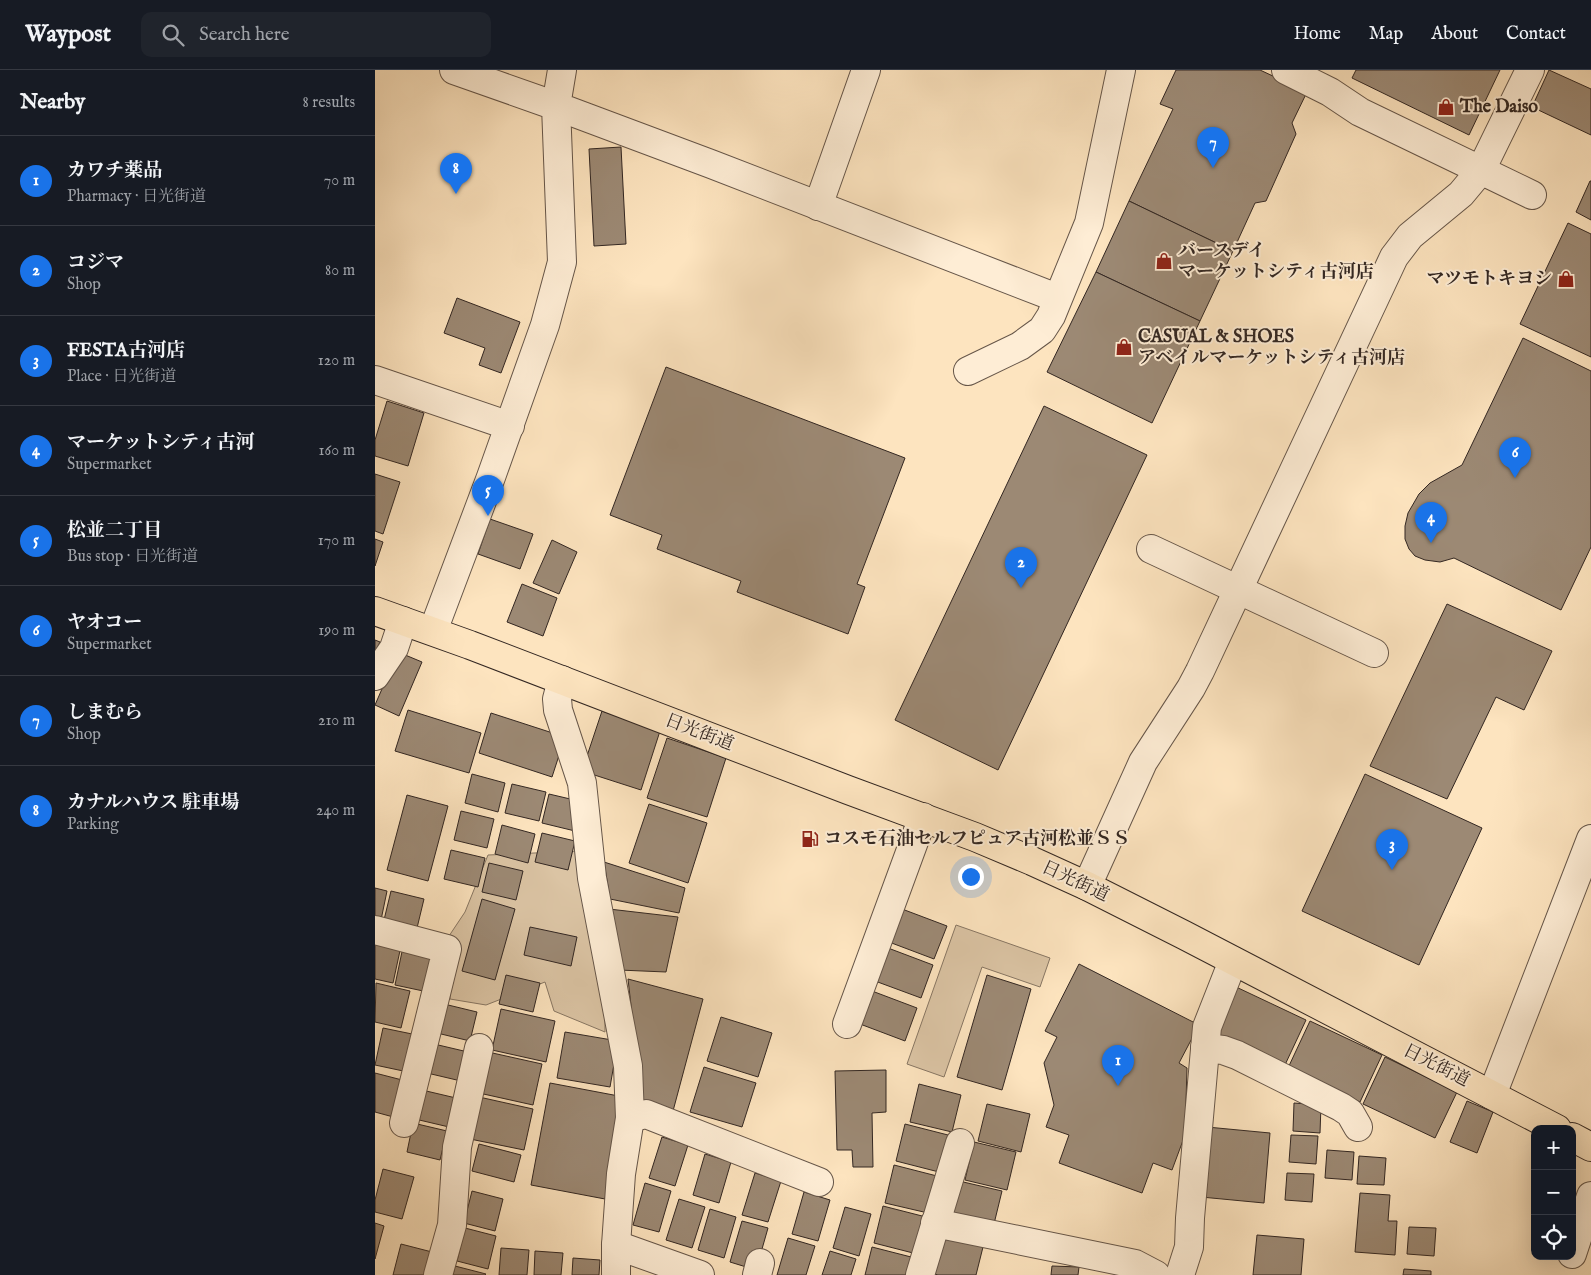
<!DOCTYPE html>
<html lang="en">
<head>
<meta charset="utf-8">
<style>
  body { margin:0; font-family:"IM FELL English","Noto Serif JP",serif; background:#20242c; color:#f1f3f6 }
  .controls { position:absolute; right:15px; bottom:15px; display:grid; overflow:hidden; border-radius:10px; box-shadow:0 5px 20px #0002 }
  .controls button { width:45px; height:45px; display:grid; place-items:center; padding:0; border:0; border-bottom:1px solid #363941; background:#171b24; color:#f1f3f6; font:25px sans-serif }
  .you { position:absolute; left:595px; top:806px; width:18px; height:18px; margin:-12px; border:4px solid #fff; border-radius:50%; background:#1a73e8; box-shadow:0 0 0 8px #1a73e833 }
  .badge { display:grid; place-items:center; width:32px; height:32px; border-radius:50%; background:#1a73e8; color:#fff; font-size:16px; font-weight:700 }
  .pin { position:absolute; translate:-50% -41px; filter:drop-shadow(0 1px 2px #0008) }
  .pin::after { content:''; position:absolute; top:26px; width:18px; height:15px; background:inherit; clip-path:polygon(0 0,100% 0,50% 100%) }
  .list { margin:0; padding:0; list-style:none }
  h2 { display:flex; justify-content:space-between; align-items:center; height:65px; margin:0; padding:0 20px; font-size:21px }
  h2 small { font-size:16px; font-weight:400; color:#9ea1a6 }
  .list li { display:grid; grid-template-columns:32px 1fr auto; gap:15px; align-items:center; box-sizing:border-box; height:90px; padding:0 20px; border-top:1px solid #363941 }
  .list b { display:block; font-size:19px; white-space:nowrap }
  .list p { margin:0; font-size:16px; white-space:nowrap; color:#9ea1a6 }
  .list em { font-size:16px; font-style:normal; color:#9ea1a6 }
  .icon { flex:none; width:28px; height:28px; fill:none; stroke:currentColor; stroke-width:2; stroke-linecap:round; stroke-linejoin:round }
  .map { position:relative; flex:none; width:1216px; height:1205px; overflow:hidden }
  header { display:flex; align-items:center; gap:30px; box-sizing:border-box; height:70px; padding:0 25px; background:#171b24; border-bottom:1px solid #363941 }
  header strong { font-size:24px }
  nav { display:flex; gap:28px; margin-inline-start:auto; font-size:18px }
  .search { width:350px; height:45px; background:#20242c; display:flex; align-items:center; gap:12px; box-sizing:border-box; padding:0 18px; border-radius:10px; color:#9ea1a6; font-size:19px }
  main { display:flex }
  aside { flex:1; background:#171b24 }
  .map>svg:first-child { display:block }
</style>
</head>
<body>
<header>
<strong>Waypost</strong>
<div class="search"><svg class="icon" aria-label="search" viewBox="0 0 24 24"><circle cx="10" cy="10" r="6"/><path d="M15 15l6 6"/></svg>Search here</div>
<nav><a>Home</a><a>Map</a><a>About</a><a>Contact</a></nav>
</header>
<main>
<aside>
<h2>Nearby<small>8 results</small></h2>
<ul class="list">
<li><span class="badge">1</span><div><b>カワチ薬品</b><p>Pharmacy · 日光街道</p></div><em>70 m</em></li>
<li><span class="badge">2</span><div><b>コジマ</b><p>Shop</p></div><em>80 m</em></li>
<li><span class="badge">3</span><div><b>FESTA古河店</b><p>Place · 日光街道</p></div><em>120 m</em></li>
<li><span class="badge">4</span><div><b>マーケットシティ古河</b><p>Supermarket</p></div><em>160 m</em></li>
<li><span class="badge">5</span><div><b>松並二丁目</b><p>Bus stop · 日光街道</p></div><em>170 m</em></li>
<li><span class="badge">6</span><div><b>ヤオコー</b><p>Supermarket</p></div><em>190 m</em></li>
<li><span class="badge">7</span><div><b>しまむら</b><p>Shop</p></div><em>210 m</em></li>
<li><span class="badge">8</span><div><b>カナルハウス 駐車場</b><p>Parking</p></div><em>240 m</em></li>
</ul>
</aside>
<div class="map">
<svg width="1216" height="1205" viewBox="0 0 1216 1205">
  <rect width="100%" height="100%" fill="#fde4bf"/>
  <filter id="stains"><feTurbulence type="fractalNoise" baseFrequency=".004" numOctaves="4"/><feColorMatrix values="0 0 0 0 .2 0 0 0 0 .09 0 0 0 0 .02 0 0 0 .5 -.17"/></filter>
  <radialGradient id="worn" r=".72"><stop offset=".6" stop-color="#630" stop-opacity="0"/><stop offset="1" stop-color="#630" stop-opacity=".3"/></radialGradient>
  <!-- green -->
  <g fill="#dbc4a4" stroke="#877663">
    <polygon points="206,781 230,943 230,962 179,941 170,912 111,935 75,929 74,866 90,842 113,785"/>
    <polygon points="581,855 675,888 665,917 607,897 569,1007 532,994"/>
  </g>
  <!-- building -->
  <g fill="#9c8974" stroke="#332722">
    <polygon points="801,0 885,0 932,22 917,53 921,64 891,131 880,133 858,181 754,131 798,39 785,34"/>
    <polygon points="981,0 1125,0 1094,65 977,8"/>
    <polygon points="1174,0 1216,19 1216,65 1157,37"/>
    <polygon points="246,77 251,174 219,176 214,79"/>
    <polygon points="1215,111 1216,111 1216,150 1201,142"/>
    <polygon points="754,131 858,181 825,251 721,202"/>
    <polygon points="1193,153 1216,164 1216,287 1145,254"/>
    <polygon points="721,202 825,251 777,353 672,302"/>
    <polygon points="82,228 145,252 126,303 104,295 110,278 69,263"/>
    <polygon points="1148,268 1216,301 1216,477 1186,540 1079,488 1065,492 1050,490 1040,486 1034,479 1030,469 1030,456 1033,443 1044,424 1055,413 1087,395"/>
    <polygon points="291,297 530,388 482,514 490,517 473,564 362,522 366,511 282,479 287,465 235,445"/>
    <polygon points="12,331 49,343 33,396 0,386 0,370"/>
    <polygon points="669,336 772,385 623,700 520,650"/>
    <polygon points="0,404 25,412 8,464 0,461"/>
    <polygon points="115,449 158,464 145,499 103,484"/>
    <polygon points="0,469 8,472 0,496"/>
    <polygon points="177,470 202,482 184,524 158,513"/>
    <polygon points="147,514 182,528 168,566 132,552"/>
    <polygon points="1072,534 1177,581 1149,640 1121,627 1072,729 995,696"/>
    <polygon points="0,570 5,572 0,583"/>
    <polygon points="23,582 47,592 24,646 0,635"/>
    <polygon points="33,640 106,663 94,703 20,681"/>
    <polygon points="227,641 285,661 266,720 207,701"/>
    <polygon points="116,643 190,667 177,707 104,683"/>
    <polygon points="292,668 351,688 332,747 272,728"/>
    <polygon points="97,704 130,713 123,742 90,733"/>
    <polygon points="990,704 1107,758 1044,895 927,841"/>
    <polygon points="137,714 171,722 164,751 130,743"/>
    <polygon points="174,724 208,732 200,761 167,753"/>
    <polygon points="32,725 73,736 53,811 12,800"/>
    <polygon points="274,734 332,753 313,813 254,793"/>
    <polygon points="86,741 119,749 112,778 79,770"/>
    <polygon points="127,755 160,764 153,793 120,784"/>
    <polygon points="167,763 200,771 193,800 160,792"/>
    <polygon points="76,780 110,788 103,817 69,809"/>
    <polygon points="229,792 310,818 304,843 235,829"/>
    <polygon points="114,793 148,801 141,830 107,822"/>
    <polygon points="0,818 12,821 6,850 0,849"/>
    <polygon points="16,821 49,829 42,858 9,850"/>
    <polygon points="107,829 140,839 120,910 87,901"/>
    <polygon points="234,839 303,847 291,902 244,900"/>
    <polygon points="527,839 572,856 559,889 514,872"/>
    <polygon points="155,857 202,867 196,896 149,885"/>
    <polygon points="0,870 26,876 18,913 0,909"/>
    <polygon points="28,877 62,885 53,922 20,915"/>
    <polygon points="513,878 558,895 546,928 500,911"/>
    <polygon points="704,894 824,955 804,993 812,998 810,1065 797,1100 778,1093 767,1123 684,1093 694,1065 671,1057 679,1035 669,993 682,967 670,961"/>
    <polygon points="131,905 165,913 158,942 124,934"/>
    <polygon points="612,905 656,919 627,1020 582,1007"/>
    <polygon points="253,909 328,929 298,1041 267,1032"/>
    <polygon points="1,913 35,921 26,958 0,952"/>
    <polygon points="859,916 931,950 909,997 837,963"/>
    <polygon points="497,921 542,938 530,971 485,954"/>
    <polygon points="69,934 102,942 95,971 62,963"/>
    <polygon points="126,939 180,951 171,992 117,980"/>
    <polygon points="346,947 397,963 383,1007 332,991"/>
    <polygon points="935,951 1007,985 985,1032 913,998"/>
    <polygon points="8,958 42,965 33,1002 0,995"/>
    <polygon points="190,962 243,971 235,1017 182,1008"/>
    <polygon points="59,974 93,982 86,1011 52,1003"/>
    <polygon points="113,982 167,994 158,1035 104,1023"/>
    <polygon points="1010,987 1082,1022 1060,1068 988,1034"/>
    <polygon points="329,997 381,1013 367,1057 315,1042"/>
    <polygon points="511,1000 511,1042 497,1043 498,1097 478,1097 477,1080 462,1080 460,1001"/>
    <polygon points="0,1003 31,1011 22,1048 0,1042"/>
    <polygon points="175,1013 249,1027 230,1129 156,1115"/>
    <polygon points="544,1014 586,1025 577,1062 535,1052"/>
    <polygon points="47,1020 81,1028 74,1057 40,1049"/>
    <polygon points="104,1027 158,1039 149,1080 95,1069"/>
    <polygon points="1092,1031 1118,1042 1102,1083 1075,1072"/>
    <polygon points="919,1033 946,1035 945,1063 918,1061"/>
    <polygon points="612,1034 655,1044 646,1082 603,1071"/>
    <polygon points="38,1053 72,1061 65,1090 32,1082"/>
    <polygon points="530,1054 573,1065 564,1102 521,1091"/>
    <polygon points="832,1057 895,1063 889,1133 826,1127"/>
    <polygon points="916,1065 943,1066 941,1094 914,1092"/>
    <polygon points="287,1067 313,1075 300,1116 274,1108"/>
    <polygon points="599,1072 641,1082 632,1120 590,1110"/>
    <polygon points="104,1074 146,1085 139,1112 97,1101"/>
    <polygon points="952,1080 979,1082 977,1110 950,1108"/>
    <polygon points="330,1084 356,1092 344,1133 318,1125"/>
    <polygon points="984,1086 1011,1088 1009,1115 982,1114"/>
    <polygon points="519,1095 562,1106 553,1143 510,1133"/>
    <polygon points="8,1099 39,1107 27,1149 0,1142 0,1130"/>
    <polygon points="380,1103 406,1111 393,1152 367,1145"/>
    <polygon points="912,1103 939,1104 937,1132 910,1130"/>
    <polygon points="584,1111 627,1121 618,1158 575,1148"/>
    <polygon points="270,1113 296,1121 284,1162 258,1155"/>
    <polygon points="97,1121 128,1129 120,1161 89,1153"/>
    <polygon points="429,1122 455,1130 443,1171 417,1164"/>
    <polygon points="985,1123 1015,1125 1013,1151 1022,1151 1020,1185 980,1182"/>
    <polygon points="304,1129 330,1137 317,1178 291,1170"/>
    <polygon points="508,1136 551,1147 542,1184 499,1173"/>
    <polygon points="470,1137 496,1144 484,1186 458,1178"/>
    <polygon points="335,1139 361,1147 349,1188 323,1180"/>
    <polygon points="367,1151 393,1158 381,1200 355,1192"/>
    <polygon points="0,1153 9,1156 0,1189"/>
    <polygon points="1034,1157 1061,1158 1059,1186 1032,1184"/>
    <polygon points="90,1158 121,1166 113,1199 82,1191"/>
    <polygon points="882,1165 929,1169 926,1205 878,1205"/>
    <polygon points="566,1166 608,1177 601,1205 563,1205 556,1203"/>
    <polygon points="413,1168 440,1176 431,1205 402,1205"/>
    <polygon points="26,1174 57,1182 51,1205 18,1205"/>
    <polygon points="497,1177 540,1188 535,1205 490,1205"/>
    <polygon points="126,1178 154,1180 152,1205 124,1205"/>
    <polygon points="160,1181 188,1183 186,1205 159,1205"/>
    <polygon points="455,1181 481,1189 476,1205 447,1205"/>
    <polygon points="198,1188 225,1190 224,1205 197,1205"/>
    <polygon points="80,1196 111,1204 110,1205 78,1205"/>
    <polygon points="677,1196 704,1197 703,1205 676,1205"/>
    <polygon points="1029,1199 1056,1201 1056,1205 1028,1205"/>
  </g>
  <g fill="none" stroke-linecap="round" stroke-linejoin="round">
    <!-- minor casing -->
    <g stroke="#665649" stroke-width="30">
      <g id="minor">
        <polyline points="187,0 181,36 336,94 682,228"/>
        <polyline points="911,0 955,22 985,42 1157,125"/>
        <polyline points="443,136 491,0"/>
        <polyline points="593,301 645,276 667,260 676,246 714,153 746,0"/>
        <polyline points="0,310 135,356"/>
        <polyline points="776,479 999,583"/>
        <polyline points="58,561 116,407 170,255 187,192 181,36 79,0"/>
        <polyline points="0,606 19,578 28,551"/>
        <polyline points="187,610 182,629 183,640 207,713 217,808 253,996 255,1048 246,1104 241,1175 241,1205"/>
        <polyline points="712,816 768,692 816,618 825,601 1019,187 1035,166 1086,124 1106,100 1155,0"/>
        <polyline points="0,860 72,879 29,1053"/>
        <polyline points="472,954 548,747"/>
        <polyline points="830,978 848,980 862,985 966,1037 975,1043 983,1057"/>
        <polyline points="1117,1025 1216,769"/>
        <polyline points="255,1048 271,1044 444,1112"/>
        <polyline points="560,1153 760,1194 781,1205"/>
        <polyline points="241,1175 325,1205"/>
        <polyline points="1197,1184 1216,1126"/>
        <polyline points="63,1205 77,1155 82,1077 104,978"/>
        <polyline points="382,1205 385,1193"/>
        <polyline points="545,1205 585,1073"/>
        <polyline points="805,1205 814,1177 815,1148 832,957 858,891"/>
      </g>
    </g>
    <!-- major casing -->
    <g stroke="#332722" stroke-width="30">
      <g id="major">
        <polyline points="0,541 95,575 473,720 600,767 657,791 712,816 809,865 1182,1059"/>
        <polyline points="1197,1067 1216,1077"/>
      </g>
    </g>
    <!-- minor -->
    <use href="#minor" stroke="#feedd5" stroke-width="28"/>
    <!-- major -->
    <use href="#major" stroke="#fde4bf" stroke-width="28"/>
  </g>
  <!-- icons -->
  <defs>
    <g id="shop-bare" transform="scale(1.35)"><path d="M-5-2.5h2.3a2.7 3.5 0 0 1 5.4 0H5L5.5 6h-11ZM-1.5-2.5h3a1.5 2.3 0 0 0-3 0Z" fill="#8f2418" stroke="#feedd5" stroke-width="2.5" paint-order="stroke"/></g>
    <g id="fuel-bare" transform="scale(1.35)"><path d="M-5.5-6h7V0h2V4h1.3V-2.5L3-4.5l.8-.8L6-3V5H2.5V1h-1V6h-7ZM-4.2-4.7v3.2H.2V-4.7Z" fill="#8f2418" stroke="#feedd5" stroke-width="2.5" paint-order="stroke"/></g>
  </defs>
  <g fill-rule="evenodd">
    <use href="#shop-bare" x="1071" y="37"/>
    <use href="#shop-bare" x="789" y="191"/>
    <use href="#shop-bare" x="1191" y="209"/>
    <use href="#shop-bare" x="749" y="277"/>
    <use href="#fuel-bare" x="435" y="769"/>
  </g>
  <g text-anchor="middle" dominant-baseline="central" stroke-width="4" stroke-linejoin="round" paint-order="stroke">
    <!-- poi labels -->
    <g font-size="18" font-weight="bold" fill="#332722" stroke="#feedd5" text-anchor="start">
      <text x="1085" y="37">The Daiso</text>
      <text x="803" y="181">バースデイ<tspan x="803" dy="21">マーケットシティ古河店</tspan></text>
      <text x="1177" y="209" text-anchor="end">マツモトキヨシ</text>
      <text x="763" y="267">CASUAL &amp; SHOES<tspan x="763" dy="21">アベイルマーケットシティ古河店</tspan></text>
      <text x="449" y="769">コスモ石油セルフピュア古河松並ＳＳ</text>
    </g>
    <!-- street labels -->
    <g font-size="18" fill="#332722" stroke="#feedd5">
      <text transform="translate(324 663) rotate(21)">日光街道</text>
      <text transform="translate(700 812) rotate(25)">日光街道</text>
      <text transform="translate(1061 996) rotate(27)">日光街道</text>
    </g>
  </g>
  <rect width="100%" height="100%" filter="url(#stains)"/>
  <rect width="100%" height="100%" fill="url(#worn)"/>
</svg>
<div class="controls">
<button>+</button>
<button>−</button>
<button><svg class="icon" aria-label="locate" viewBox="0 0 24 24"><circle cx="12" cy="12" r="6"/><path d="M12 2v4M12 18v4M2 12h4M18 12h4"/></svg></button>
</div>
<div class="you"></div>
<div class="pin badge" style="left:743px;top:1016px">1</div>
<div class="pin badge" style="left:646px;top:518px">2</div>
<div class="pin badge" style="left:1017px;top:800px">3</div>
<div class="pin badge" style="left:1056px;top:473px">4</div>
<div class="pin badge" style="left:113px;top:446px">5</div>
<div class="pin badge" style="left:1140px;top:408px">6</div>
<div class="pin badge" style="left:838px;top:98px">7</div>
<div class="pin badge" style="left:81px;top:124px">8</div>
</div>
</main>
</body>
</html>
